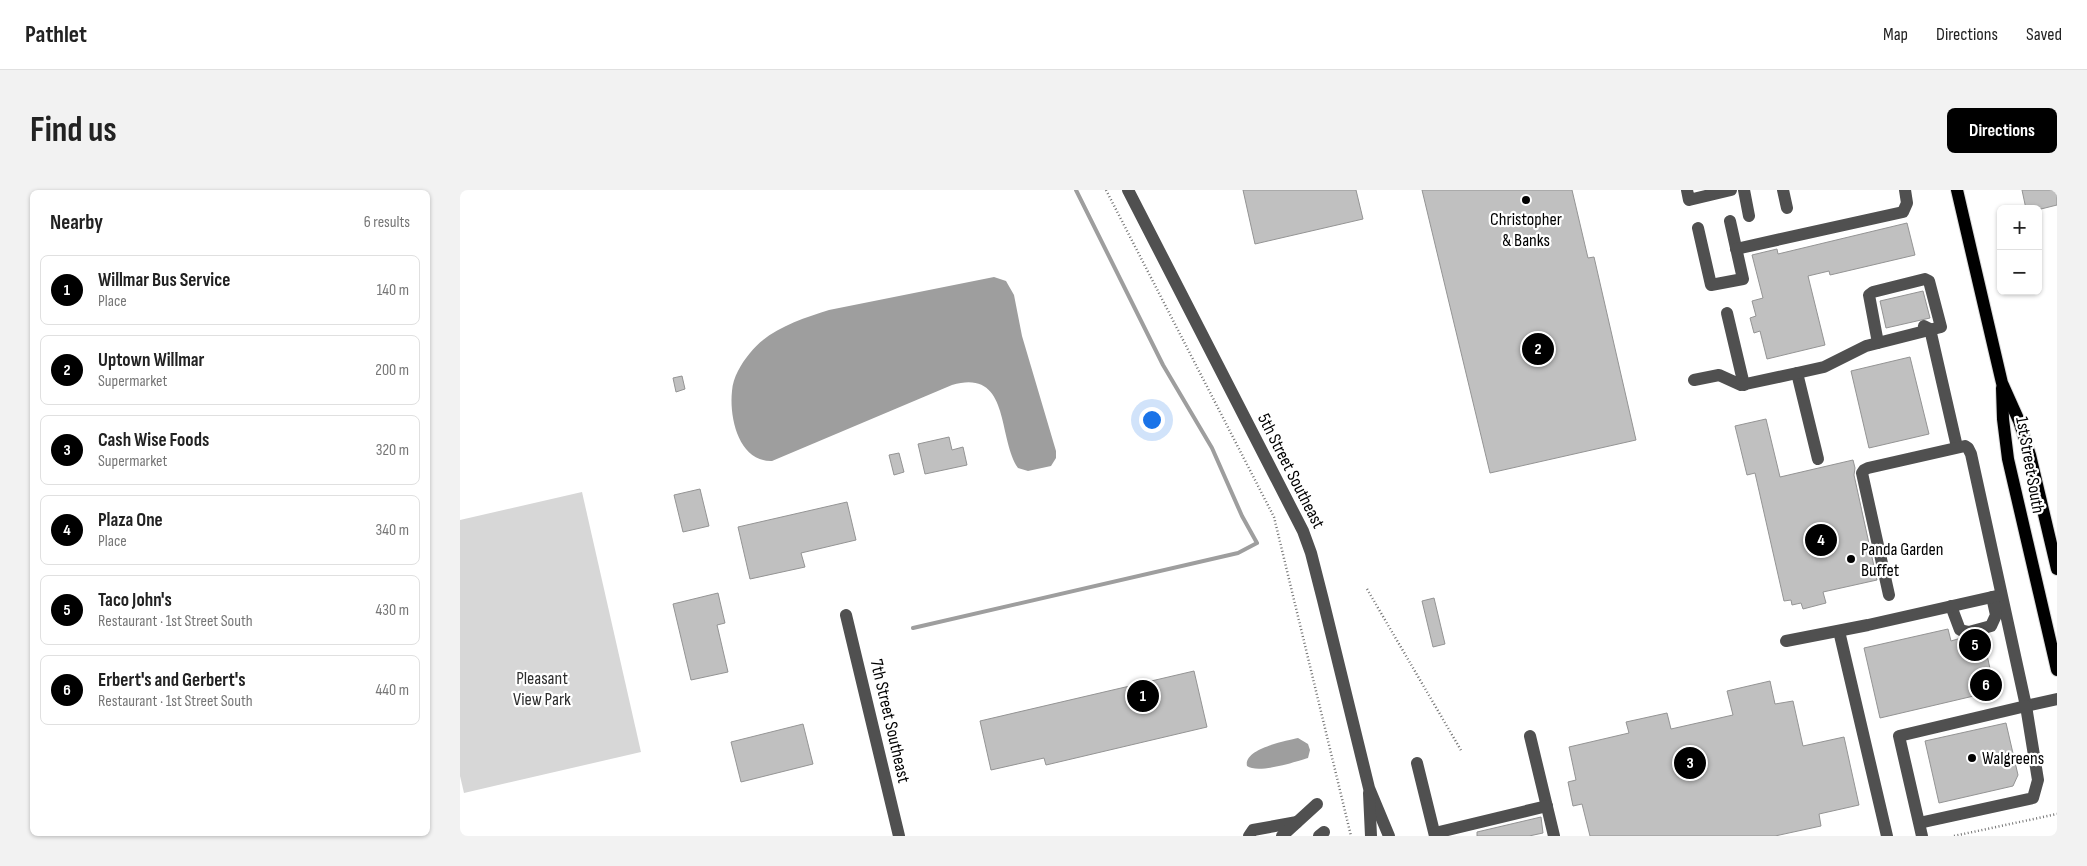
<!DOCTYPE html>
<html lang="en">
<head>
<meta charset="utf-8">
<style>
  body { margin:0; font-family:"Sofia Sans Condensed",sans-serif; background:#f2f2f2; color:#222 }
  .controls { position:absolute; right:15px; top:15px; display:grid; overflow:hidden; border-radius:8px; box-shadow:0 1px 4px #0004 }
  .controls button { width:45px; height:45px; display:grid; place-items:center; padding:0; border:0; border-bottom:1px solid #e0e0e0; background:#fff; color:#222; font:25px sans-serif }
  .you { position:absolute; left:691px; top:229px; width:18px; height:18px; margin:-12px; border:4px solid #fff; border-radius:50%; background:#1a73e8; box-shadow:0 0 0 8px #1a73e833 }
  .badge { display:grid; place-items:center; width:32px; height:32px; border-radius:50%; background:#000; color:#fff; font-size:16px; font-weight:700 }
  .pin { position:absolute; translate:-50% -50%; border:2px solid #fff; box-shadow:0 1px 5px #0006 }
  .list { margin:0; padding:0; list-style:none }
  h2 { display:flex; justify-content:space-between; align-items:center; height:65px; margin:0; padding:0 20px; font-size:21px }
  h2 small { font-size:16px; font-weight:400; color:#767676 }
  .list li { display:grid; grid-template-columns:32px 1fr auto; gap:15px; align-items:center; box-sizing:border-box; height:70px; margin:0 10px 10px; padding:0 10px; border:1px solid #e0e0e0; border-radius:8px }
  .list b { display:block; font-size:19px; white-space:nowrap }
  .list p { margin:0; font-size:16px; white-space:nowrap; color:#767676 }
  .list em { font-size:16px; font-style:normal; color:#767676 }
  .map { position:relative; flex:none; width:1597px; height:646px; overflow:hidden; border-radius:8px }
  header { display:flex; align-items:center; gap:30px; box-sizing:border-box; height:70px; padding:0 25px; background:#fff; border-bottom:1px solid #e0e0e0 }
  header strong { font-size:24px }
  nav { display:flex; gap:28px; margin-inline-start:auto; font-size:18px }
  .intro { display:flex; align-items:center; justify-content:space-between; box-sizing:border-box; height:120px; padding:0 30px }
  h1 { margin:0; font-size:35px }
  .button { padding:12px 22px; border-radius:8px; background:#000; color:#fff; font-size:18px; font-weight:700 }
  main { display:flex; gap:30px; padding:0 30px }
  aside { flex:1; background:#fff; border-radius:8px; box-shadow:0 1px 4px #0004 }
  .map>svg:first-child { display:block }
</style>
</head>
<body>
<header>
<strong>Pathlet</strong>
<nav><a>Map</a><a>Directions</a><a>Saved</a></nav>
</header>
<div class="intro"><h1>Find us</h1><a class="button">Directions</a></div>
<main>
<aside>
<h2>Nearby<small>6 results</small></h2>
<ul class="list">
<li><span class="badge">1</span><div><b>Willmar Bus Service</b><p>Place</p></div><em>140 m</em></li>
<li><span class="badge">2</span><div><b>Uptown Willmar</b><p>Supermarket</p></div><em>200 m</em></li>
<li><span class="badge">3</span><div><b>Cash Wise Foods</b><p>Supermarket</p></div><em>320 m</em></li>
<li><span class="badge">4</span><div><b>Plaza One</b><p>Place</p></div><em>340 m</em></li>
<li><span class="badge">5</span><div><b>Taco John's</b><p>Restaurant · 1st Street South</p></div><em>430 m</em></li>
<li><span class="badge">6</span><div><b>Erbert's and Gerbert's</b><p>Restaurant · 1st Street South</p></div><em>440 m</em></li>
</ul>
</aside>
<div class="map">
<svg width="1597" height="646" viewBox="0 0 1597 646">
  <rect width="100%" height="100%" fill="#fff"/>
  <!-- green -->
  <polygon fill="#d7d7d7" points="122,302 181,562 4,603 0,586 0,330"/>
  <!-- water -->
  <g fill="#9e9e9e">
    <path d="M534 87 546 91 554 105 562 146 596 261V268L591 276 568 281 558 278C537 247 551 178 492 195L312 271C279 272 269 228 272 201 273 187 281 174 290 163 309 139 341 129 369 120Z"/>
    <path d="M838 548 848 554 850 560 848 568C835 572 798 584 787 576 783 559 825 551 838 548Z"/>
  </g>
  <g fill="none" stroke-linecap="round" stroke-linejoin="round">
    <!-- stream -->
    <polyline stroke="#9e9e9e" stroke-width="4" points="453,438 778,363 797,353 782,326 752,258 703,175 616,0"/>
  </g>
  <!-- building -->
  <g fill="#c0c0c0" stroke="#949494">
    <polygon points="783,0 896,0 903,29 795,54"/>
    <polygon points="962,0 1112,0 1128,68 1134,67 1176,250 1030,283"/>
    <polygon points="1562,0 1597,0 1597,15 1581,19 1566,19"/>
    <polygon points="1447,33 1455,65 1370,85 1369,81 1348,86 1365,155 1307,169 1300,141 1294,143 1290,128 1296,126 1292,111 1303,108 1292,65 1317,59 1318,64"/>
    <polygon points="1463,101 1470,128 1426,138 1420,111"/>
    <polygon points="1450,167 1469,244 1409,258 1391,181"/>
    <polygon points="222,186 225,199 216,202 213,188"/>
    <polygon points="1306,229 1320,287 1393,270 1395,278 1394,285 1417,390 1363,402 1366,413 1343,419 1341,413 1332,415 1331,410 1324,411 1295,283 1287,285 1275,236"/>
    <polygon points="489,247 492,260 503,257 507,275 465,284 458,254"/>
    <polygon points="439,263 444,282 434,285 429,265"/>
    <polygon points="240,299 249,336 223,342 214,305"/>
    <polygon points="387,312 396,350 341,363 345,377 290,389 278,337"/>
    <polygon points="258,403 265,433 257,435 268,482 231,490 213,414"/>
    <polygon points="974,408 985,454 973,457 962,411"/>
    <polygon points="1488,439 1491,451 1501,448 1511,450 1523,447 1535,501 1420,528 1404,458"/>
    <polygon points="734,481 747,537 586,575 584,568 531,580 520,531"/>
    <polygon points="1310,491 1315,514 1333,511 1343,556 1384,547 1399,615 1359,624 1361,636 1315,646 1130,646 1122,614 1113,616 1108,592 1116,590 1109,557 1169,543 1166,532 1207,523 1211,539 1273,525 1267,501"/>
    <polygon points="1546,533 1558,585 1553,596 1479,613 1465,551"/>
    <polygon points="343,534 353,574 281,592 271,552"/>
    <polygon points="1081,627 1083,643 1069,646 1017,646 1017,642"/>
  </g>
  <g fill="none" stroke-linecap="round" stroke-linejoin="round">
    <!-- major casing -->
    <g stroke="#dbdbdb" stroke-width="14">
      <g id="major">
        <polyline points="1497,0 1542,193 1559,231 1570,265 1597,379"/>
        <polyline points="1542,198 1543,229 1548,269 1597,480"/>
      </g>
    </g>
    <!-- path -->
    <g stroke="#727272" stroke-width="2.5" stroke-dasharray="1 2.5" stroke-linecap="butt">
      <polyline points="646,0 814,327 891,646"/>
      <polyline points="907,399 1002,562"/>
      <polyline points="1494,646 1597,624"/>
    </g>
    <!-- minor -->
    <g stroke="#505050" stroke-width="12">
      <polyline points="668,0 843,341 851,363 863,410 909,598 929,646"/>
      <polyline points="1227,0 1229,10 1271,0"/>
      <polyline points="1284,0 1289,26"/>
      <polyline points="1323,0 1327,18"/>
      <polyline points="1238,38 1251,95 1283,89 1270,31"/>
      <polyline points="1276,59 1443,22 1447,13 1445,0"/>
      <polyline points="1267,123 1284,195"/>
      <polyline points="1464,136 1470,139 1497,257"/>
      <polyline points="1337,183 1358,269"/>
      <polyline points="1234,190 1259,185 1281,195 1337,183 1364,177 1406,156 1481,137 1469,91 1465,89 1413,102 1409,105 1418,153"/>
      <polyline points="1429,405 1402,283 1404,280 1408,278 1505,256 1508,258 1511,264 1566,516 1597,509"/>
      <polyline points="1491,416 1500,440 1509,442 1531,436 1536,425 1532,407"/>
      <polyline points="386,425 439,646"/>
      <polyline points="1379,441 1427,646"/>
      <polyline points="1326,451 1408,435 1541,405"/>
      <polyline points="1070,546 1094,646"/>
      <polyline points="957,573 975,646"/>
      <polyline points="909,603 911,646"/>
      <polyline points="1459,633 1573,608 1578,590 1566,516 1439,546 1459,633 1462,646"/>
      <polyline points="975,643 1087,616"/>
      <polyline points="789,646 793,640 837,632"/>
      <polyline points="822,646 857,614"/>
      <polyline points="859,646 864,642"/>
    </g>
    <!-- major -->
    <use href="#major" stroke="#000" stroke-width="12"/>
  </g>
  <!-- markers -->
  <g fill="#000" stroke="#fff" stroke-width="2">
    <circle cx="1066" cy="10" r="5"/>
    <circle cx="1391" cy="369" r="5"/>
    <circle cx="1512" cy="568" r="5"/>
  </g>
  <g text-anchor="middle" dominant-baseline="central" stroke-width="4.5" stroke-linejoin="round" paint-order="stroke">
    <!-- poi labels -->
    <g font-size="18" fill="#000" stroke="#fff" text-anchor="start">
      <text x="1066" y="29" text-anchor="middle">Christopher<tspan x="1066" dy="21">&amp; Banks</tspan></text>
      <text x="1401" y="359">Panda Garden<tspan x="1401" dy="21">Buffet</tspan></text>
      <text x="1522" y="568">Walgreens</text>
    </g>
    <!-- street labels -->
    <g font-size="18" fill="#000" stroke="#fff">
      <text transform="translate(1570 275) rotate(80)">1st Street South</text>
      <text transform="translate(831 281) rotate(63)">5th Street Southeast</text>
      <text transform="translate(430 531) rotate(77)">7th Street Southeast</text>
    </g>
    <!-- park labels -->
    <g font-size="18" fill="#2e2e2e" stroke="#fff">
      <text x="82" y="488">Pleasant<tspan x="82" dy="21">View Park</tspan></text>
    </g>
  </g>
</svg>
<div class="controls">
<button>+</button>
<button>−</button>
</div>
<div class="you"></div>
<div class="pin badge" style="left:683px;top:506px">1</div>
<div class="pin badge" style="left:1078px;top:159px">2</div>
<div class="pin badge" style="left:1230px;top:573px">3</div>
<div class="pin badge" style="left:1361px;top:350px">4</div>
<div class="pin badge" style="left:1515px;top:455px">5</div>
<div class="pin badge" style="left:1526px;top:495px">6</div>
</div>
</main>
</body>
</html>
